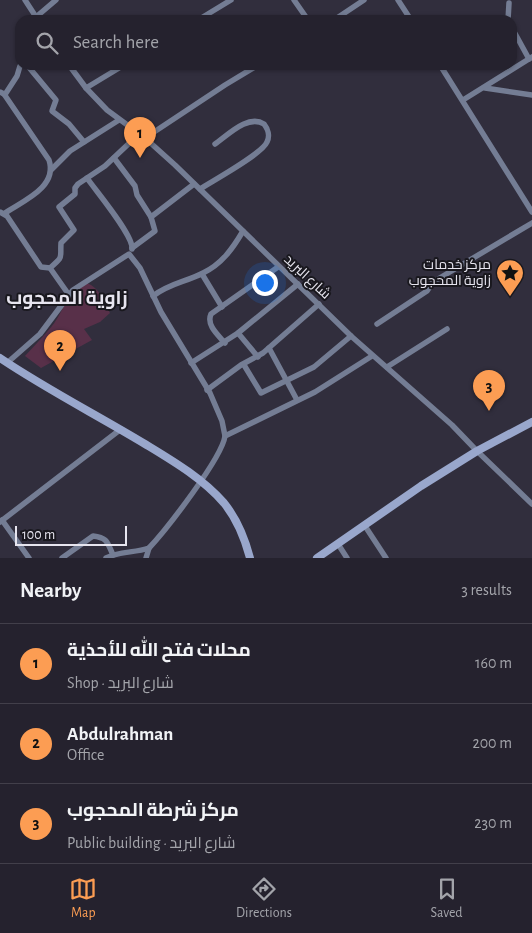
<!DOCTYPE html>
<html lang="en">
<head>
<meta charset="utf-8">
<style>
  body { margin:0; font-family:"Alegreya Sans",Cairo,sans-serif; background:#2d2a36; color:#f1f3f6 }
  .scale { position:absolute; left:15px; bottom:12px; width:112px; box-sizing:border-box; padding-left:5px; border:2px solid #e7e5ef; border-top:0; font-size:14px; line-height:18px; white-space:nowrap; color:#e7e5ef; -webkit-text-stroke:4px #19181e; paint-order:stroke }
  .you { position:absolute; left:264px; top:282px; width:18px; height:18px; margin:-12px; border:4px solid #fff; border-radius:50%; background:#1a73e8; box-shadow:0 0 0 8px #1a73e833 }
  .badge { display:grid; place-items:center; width:32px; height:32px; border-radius:50%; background:#fc9d53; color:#111; font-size:16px; font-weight:700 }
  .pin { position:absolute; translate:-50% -41px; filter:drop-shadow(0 1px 2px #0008) }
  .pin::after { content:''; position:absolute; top:26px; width:18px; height:15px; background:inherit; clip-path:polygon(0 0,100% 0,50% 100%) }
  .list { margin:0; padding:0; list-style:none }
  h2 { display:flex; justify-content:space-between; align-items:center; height:65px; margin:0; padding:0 20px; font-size:21px }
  h2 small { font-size:16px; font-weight:400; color:#a3a4aa }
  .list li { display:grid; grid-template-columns:32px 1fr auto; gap:15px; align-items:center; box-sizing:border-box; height:80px; padding:0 20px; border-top:1px solid #423f4a }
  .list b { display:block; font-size:19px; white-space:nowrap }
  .list p { margin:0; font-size:16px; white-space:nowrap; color:#a3a4aa }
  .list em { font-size:16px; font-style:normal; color:#a3a4aa }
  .icon { flex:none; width:28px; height:28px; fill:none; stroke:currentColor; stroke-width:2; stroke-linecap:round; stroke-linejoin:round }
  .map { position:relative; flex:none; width:532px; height:558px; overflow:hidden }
  .search { position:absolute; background:#25222e; box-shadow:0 1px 4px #0004; left:15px; right:15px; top:15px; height:55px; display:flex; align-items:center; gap:12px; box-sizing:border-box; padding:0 18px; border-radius:15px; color:#a3a4aa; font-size:19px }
  .sheet { height:305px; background:#25222e }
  nav { display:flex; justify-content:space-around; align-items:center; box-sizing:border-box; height:70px; border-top:1px solid #423f4a; background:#25222e; font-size:14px; color:#a3a4aa }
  nav a { display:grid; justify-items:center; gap:2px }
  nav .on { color:#fc9d53 }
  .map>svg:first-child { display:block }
</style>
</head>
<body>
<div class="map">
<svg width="532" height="558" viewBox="0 0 532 558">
  <rect width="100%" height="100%" fill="#312e3d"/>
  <!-- green -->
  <path fill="#583049" d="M87 283C100 288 104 302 110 313L100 322 84 329 92 340 41 368 25 356C34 346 44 336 52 326 64 311 67 291 87 283Z"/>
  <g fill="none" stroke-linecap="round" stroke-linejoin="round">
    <!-- street -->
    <g stroke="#747d94" stroke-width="5.5">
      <polyline points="25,0 38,20"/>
      <polyline points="294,0 308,20"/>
      <polyline points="398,0 411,20"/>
      <polyline points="36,17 56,0"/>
      <polyline points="130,18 131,20"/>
      <polyline points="198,20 231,0"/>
      <polyline points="334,20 364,0"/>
      <polyline points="508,20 509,3"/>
      <polyline points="512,28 529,59"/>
      <polyline points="27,65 56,100 52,111 69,124 84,142"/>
      <polyline points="69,65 86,88 107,110 145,138 175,165 351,336 452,425 477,451 532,504"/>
      <polyline points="440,65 532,212"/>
      <polyline points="72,68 79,65"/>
      <polyline points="86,88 124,65"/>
      <polyline points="485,88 532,95"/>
      <polyline points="0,92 4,94 6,93 17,76 20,66 23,65"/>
      <path d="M4 94 49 160C58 187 23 201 5 213"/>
      <polyline points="463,100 532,57"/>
      <polyline points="145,138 225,85 258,65"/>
      <polyline points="114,158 135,186 137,195 151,217"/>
      <polyline points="51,170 70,151 119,120"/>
      <path d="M87 178C96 191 134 236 132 249"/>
      <path d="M200 189C214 180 262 154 267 142 270 136 268 129 264 124 248 114 228 135 215 144"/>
      <polyline points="0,212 7,216 41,267 50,268 69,295"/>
      <polyline points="132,248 155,231 151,217 194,184"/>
      <path d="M50 268C64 256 60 259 61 243L74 230 59 207 75 194V188L78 184 105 166 139 134"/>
      <polyline points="202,274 222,307"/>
      <path d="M153 296C170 283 186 282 203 273 222 264 233 248 243 231"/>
      <polyline points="377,324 427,291 433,282 532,223"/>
      <polyline points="238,333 258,357"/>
      <path d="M225 343C218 335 206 325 211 314L278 267"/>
      <polyline points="269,348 297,400"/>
      <polyline points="7,363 40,334 73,290 129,254 140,268 161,312 210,393 222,421 225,436"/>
      <polyline points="191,363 238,333 298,284"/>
      <polyline points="244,365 261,393 314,367 351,336"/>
      <polyline points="387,367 447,329"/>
      <polyline points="207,390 241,365 263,353 319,304"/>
      <polyline points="2,520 29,558"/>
      <polyline points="0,522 121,429"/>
      <polyline points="365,526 386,558"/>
      <polyline points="338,544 347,558"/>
      <path d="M62 558 93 536C108 538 107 542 113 555"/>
      <path d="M106 558C119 551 135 553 149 548 166 530 222 458 225 436L315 392 372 356"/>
      <polyline points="146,558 149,548"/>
    </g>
    <!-- secondary -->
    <g stroke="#99a7cc" stroke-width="8">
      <path d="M0 358C46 389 97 415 145 444 173 461 202 478 224 503 237 519 245 539 250 558"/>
      <polyline points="317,558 421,486 477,451 532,422"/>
    </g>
  </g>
  <!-- icons -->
  <defs>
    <g id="sight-pin" transform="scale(1.4375)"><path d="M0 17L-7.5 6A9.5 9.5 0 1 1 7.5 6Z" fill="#fc9d53" stroke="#19181e"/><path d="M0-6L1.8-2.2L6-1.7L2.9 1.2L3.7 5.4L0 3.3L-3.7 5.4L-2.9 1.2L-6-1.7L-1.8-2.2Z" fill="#111"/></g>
  </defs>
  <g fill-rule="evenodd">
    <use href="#sight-pin" x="510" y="273"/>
  </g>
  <g text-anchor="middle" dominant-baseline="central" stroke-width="4" stroke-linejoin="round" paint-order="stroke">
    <!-- poi labels -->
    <g font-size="14" fill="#e7e5ef" stroke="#19181e" text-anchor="end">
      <text x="491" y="265">مركز خدمات<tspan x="491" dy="16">زاوية المحجوب</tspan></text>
    </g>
    <!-- street labels -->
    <g font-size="14" fill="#e7e5ef" stroke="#19181e">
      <text transform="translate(307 277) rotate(43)">شارع البريد</text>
    </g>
    <!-- district labels -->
    <g font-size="19" font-weight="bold" fill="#e7e5ef" stroke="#19181e">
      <text x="67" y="298">زاوية المحجوب</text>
    </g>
  </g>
</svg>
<div class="scale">100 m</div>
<div class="you"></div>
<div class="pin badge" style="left:140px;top:158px">1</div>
<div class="pin badge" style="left:60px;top:371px">2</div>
<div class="pin badge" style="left:489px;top:411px">3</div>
<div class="search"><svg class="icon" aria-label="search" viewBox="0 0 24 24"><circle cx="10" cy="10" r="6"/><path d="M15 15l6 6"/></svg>Search here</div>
</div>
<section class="sheet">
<h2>Nearby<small>3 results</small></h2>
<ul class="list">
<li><span class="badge">1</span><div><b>محلات فتح الله للأحذية</b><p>Shop · شارع البريد</p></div><em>160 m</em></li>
<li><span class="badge">2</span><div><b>Abdulrahman</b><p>Office</p></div><em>200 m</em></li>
<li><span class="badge">3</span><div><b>مركز شرطة المحجوب</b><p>Public building · شارع البريد</p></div><em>230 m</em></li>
</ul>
</section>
<nav>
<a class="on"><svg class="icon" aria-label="map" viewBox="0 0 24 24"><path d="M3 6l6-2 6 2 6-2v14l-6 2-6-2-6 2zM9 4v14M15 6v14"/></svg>Map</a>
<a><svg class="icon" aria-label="directions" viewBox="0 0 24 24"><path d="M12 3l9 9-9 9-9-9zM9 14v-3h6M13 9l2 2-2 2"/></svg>Directions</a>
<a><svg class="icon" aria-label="saved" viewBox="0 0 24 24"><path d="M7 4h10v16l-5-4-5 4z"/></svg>Saved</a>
</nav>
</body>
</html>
